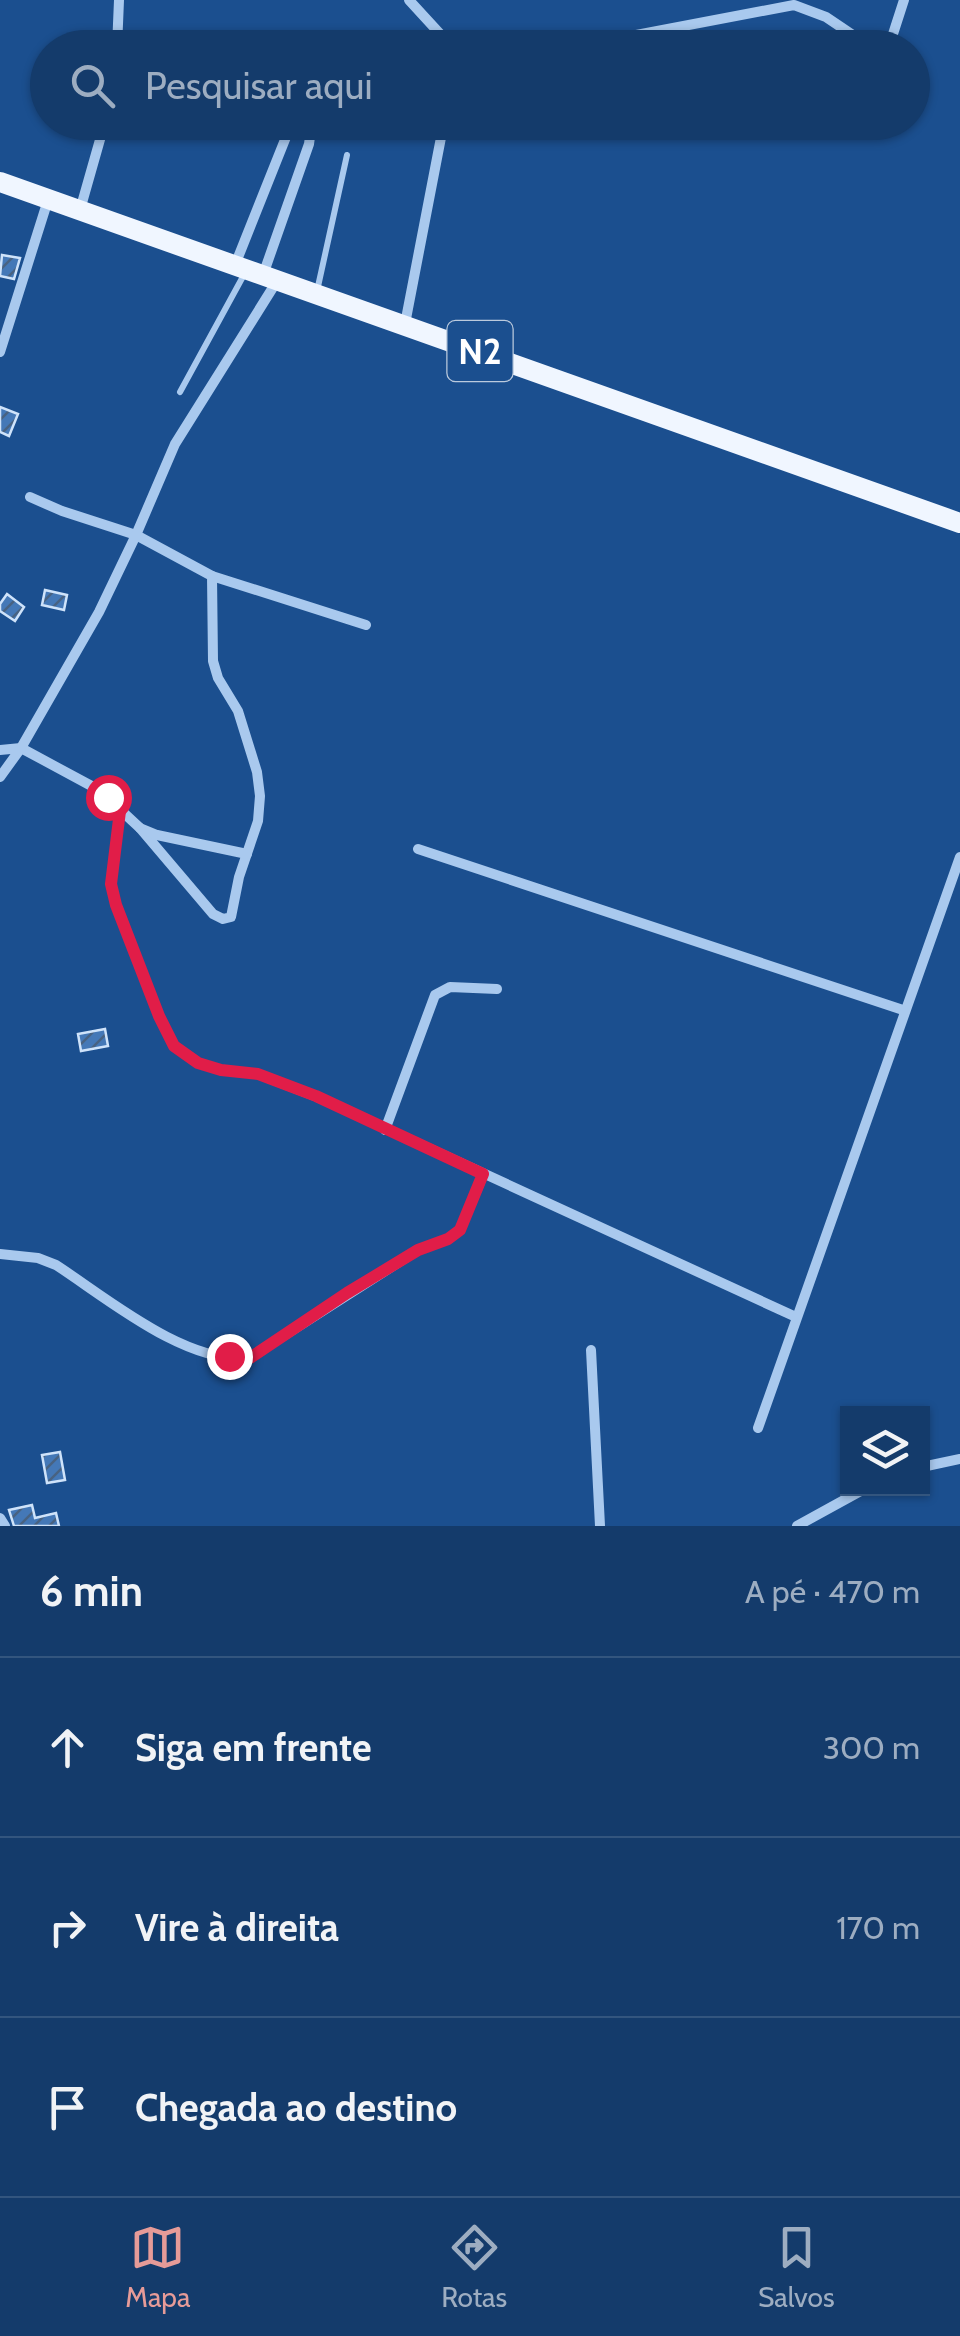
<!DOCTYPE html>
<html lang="pt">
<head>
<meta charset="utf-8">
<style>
  body { margin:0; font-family:Cabin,sans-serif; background:#1d4271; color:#f1f3f6 }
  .controls { position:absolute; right:30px; bottom:30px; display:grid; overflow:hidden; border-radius:0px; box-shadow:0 2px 8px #0004 }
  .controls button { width:90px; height:90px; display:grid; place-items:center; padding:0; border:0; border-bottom:2px solid #33557e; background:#143b6b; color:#f1f3f6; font:50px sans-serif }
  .stop { position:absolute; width:30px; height:30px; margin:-22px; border:8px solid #e11d48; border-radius:50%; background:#fff }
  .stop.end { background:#e11d48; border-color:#fff; box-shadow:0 2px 10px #0008 }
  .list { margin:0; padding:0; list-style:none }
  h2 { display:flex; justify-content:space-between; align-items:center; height:130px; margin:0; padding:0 40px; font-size:42px }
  h2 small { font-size:32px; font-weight:400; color:#9dadc1 }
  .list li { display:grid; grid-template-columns:65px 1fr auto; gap:30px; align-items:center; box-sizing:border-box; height:180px; padding:0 40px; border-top:2px solid #33557e }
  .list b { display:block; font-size:38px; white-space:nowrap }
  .list em { font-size:32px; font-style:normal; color:#9dadc1 }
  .icon { flex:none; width:55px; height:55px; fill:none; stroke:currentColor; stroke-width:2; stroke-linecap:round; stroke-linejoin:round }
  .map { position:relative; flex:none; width:960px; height:1526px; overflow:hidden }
  .search { position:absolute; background:#143b6b; box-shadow:0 2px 8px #0004; left:30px; right:30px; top:30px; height:110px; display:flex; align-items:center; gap:25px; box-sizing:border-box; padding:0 35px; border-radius:55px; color:#9dadc1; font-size:38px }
  .sheet { height:670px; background:#143b6b }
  nav { display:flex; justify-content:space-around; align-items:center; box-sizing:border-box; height:140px; border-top:2px solid #33557e; background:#143b6b; font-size:28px; color:#9dadc1 }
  nav a { display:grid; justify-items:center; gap:5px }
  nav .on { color:#e69b98 }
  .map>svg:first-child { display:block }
</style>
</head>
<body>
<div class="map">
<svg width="960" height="1526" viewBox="0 0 960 1526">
  <defs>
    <pattern id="building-hatch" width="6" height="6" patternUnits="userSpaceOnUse" patternTransform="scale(2.5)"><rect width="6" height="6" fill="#4478b7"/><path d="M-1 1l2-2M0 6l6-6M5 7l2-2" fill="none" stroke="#486282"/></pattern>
  </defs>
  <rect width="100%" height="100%" fill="#1b4f8f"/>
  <!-- building -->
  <g fill="url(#building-hatch)" stroke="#cfe3fa" stroke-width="2.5">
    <polygon points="2,255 20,258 14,279 0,276"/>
    <polygon points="0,407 18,414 9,436 0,432"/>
    <polygon points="45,590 67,595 64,610 42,605"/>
    <polygon points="7,594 24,607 15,621 0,611 0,604"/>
    <polygon points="105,1029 108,1046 81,1051 78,1034"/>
    <polygon points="60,1452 65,1480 47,1483 42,1455"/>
    <polygon points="32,1505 35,1518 56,1513 59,1526 14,1526 9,1510"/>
  </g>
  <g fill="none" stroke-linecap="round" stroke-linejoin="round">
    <!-- service -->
    <g stroke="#a9c9ee" stroke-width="6">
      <polyline points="317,291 347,155"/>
      <polyline points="180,392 246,271"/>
    </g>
    <!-- minor -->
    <g stroke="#a9c9ee" stroke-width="10">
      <polyline points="409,0 453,48"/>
      <polyline points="117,48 119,0"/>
      <polyline points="568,48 794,5 826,17 872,48"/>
      <polyline points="884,48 893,34 904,0"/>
      <polyline points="80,210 105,122"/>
      <polyline points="235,265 292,122"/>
      <polyline points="263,275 309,144 312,122"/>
      <polyline points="405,324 444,122"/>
      <polyline points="0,352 48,200"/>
      <polyline points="30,497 62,511 136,535 212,576 213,661 218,678 238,711 257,772 260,796 258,821 239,877 231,917 223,919 213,914 140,828"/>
      <polyline points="212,576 366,625"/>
      <polyline points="0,750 21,748 99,790 140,828 157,835 247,854"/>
      <polyline points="0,777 21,748 99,612 136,535 175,444 277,281"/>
      <polyline points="120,811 111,884 116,905 159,1016 174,1046 198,1063 221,1070 258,1074 315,1096 796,1317"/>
      <polyline points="418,849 903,1010"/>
      <polyline points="385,1130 435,995 450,987 497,989"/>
      <path d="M0 1254 38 1258 56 1265C107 1298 185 1364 249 1358L418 1250 448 1239 460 1230 483 1175"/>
      <polyline points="591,1350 600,1526"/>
      <polyline points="758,1428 960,857"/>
      <polyline points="922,1467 960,1459"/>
      <polyline points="0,1518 5,1526"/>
      <polyline points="797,1526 866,1488"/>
    </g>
    <!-- primary -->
    <polyline stroke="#f0f6ff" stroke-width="20" points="0,182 960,523"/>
  </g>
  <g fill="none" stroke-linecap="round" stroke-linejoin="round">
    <!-- route -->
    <polyline stroke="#e11d48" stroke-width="12" points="108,797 120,811 111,884 116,905 159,1016 174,1046 198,1063 221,1070 258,1074 316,1096 483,1174 460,1230 448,1239 418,1250 347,1293 250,1358 229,1356"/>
  </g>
  <g text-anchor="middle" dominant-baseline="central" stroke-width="8" stroke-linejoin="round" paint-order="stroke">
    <!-- shield labels -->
    <rect fill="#1b4f8f" stroke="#bbcadd" stroke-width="2.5" x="447.5" y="321" width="65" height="60" rx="8"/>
    <g font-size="35" font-weight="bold" fill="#fff">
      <text x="480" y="351">N2</text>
    </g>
  </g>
</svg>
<div class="controls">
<button><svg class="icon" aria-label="layers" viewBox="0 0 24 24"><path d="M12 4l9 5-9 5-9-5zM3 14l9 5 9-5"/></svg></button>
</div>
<div class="stop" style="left:108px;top:797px"></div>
<div class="stop end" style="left:229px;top:1356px"></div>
<div class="search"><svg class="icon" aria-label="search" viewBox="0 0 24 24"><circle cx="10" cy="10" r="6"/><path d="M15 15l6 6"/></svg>Pesquisar aqui</div>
</div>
<section class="sheet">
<h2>6 min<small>A pé · 470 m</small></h2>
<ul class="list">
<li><svg class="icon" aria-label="ahead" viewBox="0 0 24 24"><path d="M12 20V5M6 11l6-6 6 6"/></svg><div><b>Siga em frente</b></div><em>300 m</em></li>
<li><svg class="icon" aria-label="right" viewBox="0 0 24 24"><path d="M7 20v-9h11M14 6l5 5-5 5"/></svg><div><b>Vire à direita</b></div><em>170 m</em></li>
<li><svg class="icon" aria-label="arrive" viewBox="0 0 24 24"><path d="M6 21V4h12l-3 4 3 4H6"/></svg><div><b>Chegada ao destino</b></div></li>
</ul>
</section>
<nav>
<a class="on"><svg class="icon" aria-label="map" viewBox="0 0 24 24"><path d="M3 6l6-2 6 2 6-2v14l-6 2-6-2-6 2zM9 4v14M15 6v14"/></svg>Mapa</a>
<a><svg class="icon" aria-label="directions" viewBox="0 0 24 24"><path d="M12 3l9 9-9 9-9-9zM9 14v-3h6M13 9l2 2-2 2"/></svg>Rotas</a>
<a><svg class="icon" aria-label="saved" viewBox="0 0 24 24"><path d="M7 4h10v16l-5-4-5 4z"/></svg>Salvos</a>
</nav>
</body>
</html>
